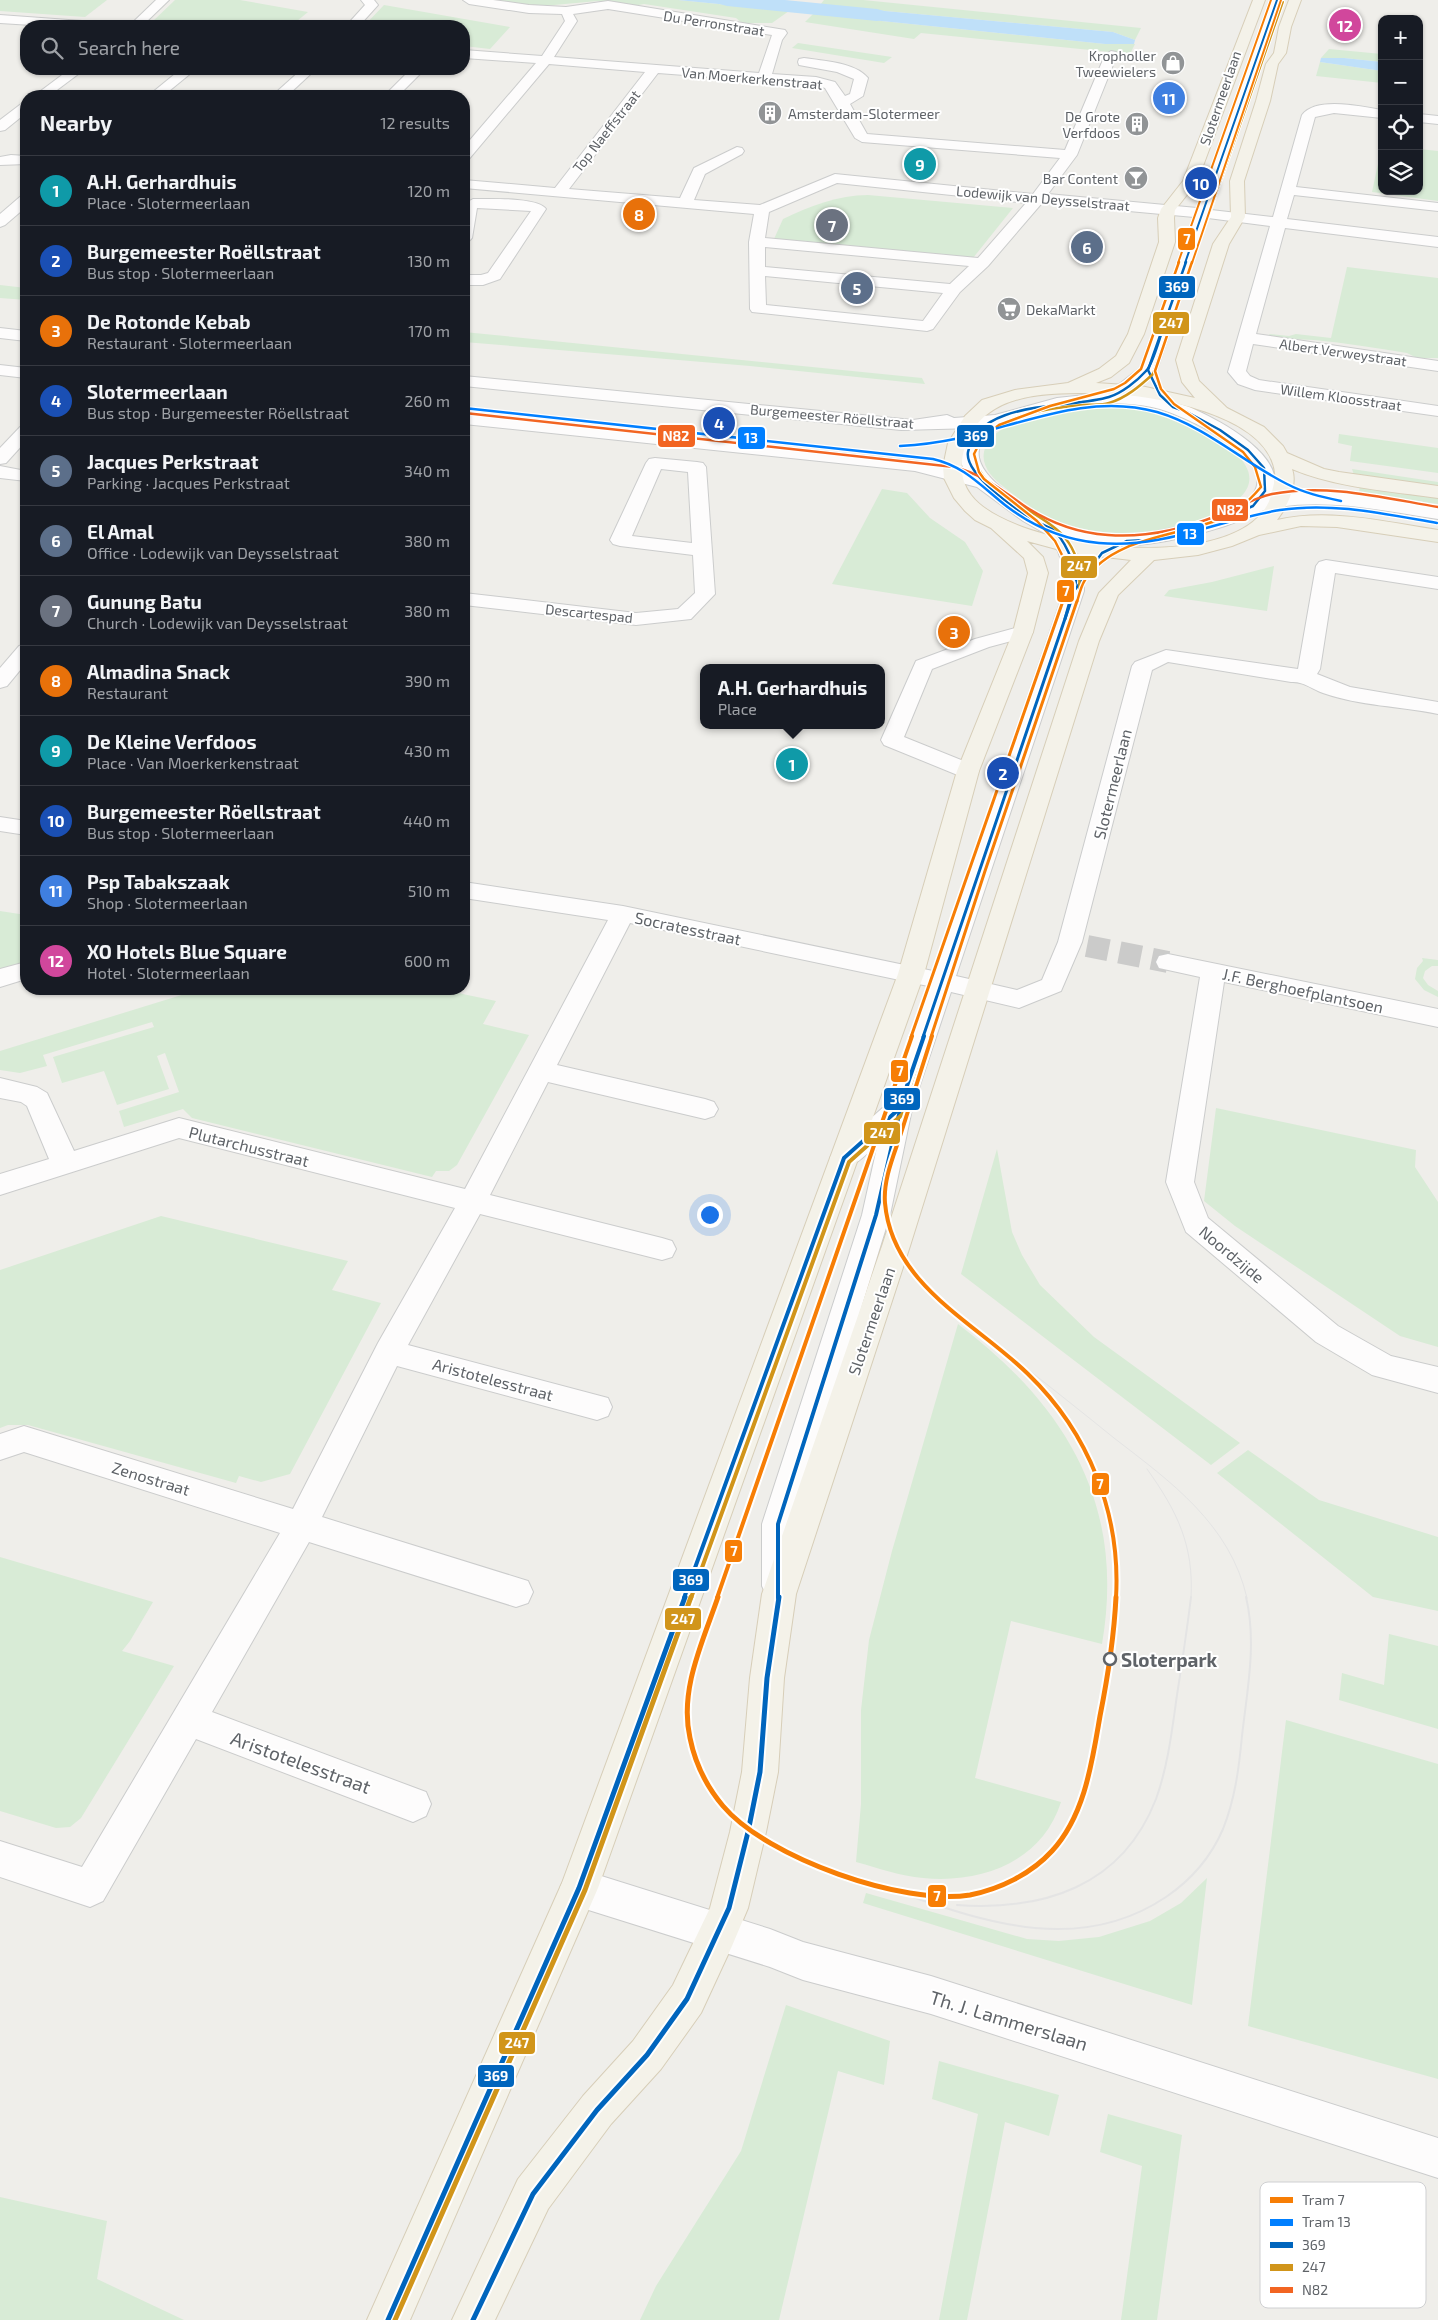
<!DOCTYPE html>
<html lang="en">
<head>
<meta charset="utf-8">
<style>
  body { margin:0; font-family:"Exo 2",sans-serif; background:#242831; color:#f1f3f6 }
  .controls { position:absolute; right:15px; top:15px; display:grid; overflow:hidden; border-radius:10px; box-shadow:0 1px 4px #0004 }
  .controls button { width:45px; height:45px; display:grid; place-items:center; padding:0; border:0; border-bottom:1px solid #363941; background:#171b24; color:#f1f3f6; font:25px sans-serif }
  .you { position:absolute; left:709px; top:1214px; width:18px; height:18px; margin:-12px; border:4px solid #fff; border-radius:50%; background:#1a73e8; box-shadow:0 0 0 8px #1a73e833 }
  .badge { display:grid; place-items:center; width:32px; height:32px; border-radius:50%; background:#d93025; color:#fff; font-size:16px; font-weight:700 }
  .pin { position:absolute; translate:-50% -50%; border:2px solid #fff; box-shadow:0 1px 5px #0006 }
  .popup { position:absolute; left:700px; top:664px; width:185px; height:65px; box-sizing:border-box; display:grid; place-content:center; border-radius:10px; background:#171b24; filter:drop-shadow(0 1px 4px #0005); font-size:16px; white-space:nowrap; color:#9ea1a6 }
  .popup b { font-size:19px; color:#f1f3f6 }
  .popup::after { content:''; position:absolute; left:50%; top:100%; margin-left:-10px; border:10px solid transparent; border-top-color:#171b24 }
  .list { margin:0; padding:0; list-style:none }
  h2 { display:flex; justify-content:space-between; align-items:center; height:65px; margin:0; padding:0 20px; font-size:21px }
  h2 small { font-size:16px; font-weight:400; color:#9ea1a6 }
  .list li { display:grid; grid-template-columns:32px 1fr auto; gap:15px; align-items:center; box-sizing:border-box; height:70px; padding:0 20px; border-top:1px solid #363941 }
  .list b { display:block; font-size:19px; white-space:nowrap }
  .list p { margin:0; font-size:16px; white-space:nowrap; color:#9ea1a6 }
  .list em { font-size:16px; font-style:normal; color:#9ea1a6 }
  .icon { flex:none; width:28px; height:28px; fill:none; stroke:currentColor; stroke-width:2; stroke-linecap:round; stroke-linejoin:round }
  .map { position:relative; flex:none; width:1438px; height:2320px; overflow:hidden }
  .search { position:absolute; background:#171b24; box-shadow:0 1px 4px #0004; left:20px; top:20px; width:450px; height:55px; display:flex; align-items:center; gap:12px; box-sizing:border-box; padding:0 18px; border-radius:20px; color:#9ea1a6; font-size:19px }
  .panel { position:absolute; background:#171b24; box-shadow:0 1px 4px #0004; left:20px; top:90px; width:450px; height:905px; border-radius:20px }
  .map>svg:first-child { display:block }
</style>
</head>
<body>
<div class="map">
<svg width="1438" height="2320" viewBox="0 0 1438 2320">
  <rect width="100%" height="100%" fill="#efeeea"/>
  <!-- green -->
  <g fill="#d8ebd6">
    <polygon points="0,0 107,0 85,17 0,11"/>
    <polygon points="175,0 240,0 308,12 291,26 205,26 152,22"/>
    <polygon points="488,0 678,0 789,11 772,23 742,23 736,18 644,4 633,6 598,1 532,7"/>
    <polygon points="824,0 863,0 1141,28 1135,40 1113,32 820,5"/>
    <polygon points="384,5 510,27 490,49 464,46 464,26 364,26"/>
    <polygon points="813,14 1105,44 1135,44 1130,54 921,33 914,39 805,22"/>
    <polygon points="798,43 892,57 884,63 792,48"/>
    <polygon points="1329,49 1382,54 1382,62 1344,58 1321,58"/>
    <polygon points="1320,62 1382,71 1382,83 1316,76"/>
    <polygon points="1382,145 1382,191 1419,191 1419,149 1438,151 1438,201 1372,192"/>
    <path d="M868 195 1013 208 973 258 774 239 783 219C810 206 838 195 868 195Z"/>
    <path d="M1347 267 1438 278V358H1417L1407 353C1376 348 1345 343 1314 340 1299 339 1285 340 1271 337L1269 334 1289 336 1296 334 1331 338Z"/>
    <polygon points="0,285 26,288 26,300 0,298"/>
    <polygon points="464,332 922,378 925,384 750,366 464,342"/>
    <path d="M1095 404C1147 403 1194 416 1234 452 1290 502 1178 529 1143 532 1122 534 1100 533 1079 528 1049 521 1027 506 1004 487 991 477 978 463 986 446 998 418 1067 407 1095 404Z"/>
    <polygon points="1339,434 1438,448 1438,473 1350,461 1352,446 1338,443"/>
    <polygon points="1352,469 1438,482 1438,488 1354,475"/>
    <polygon points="1360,485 1438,496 1438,504 1359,493"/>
    <polygon points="882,489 907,493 930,518 965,542 983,571 972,606 832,584"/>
    <polygon points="1274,566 1267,611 1164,596 1169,590 1212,582"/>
    <polygon points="0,911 26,915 26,962 0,970"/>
    <polygon points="1422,958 1438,960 1438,966 1432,966 1425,971 1423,978 1428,985 1438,991 1438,997 1424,990 1415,979 1417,968 1423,961"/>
    <polygon points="201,989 439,989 496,1001 483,1024 529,1035 457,1165 449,1171 436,1171 432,1177 192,1118 183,1109 124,1127 119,1111 179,1092 165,1053 157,1056 169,1089 117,1105 104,1071 62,1083 53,1057 154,1027 152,1022 43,1055 47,1066 20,1073 0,1070 0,1051"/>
    <polygon points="1216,1108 1416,1150 1415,1167 1438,1202 1438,1347 1400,1336 1235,1226 1204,1201"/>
    <polygon points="997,1149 1012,1232 1022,1255 1040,1285 1094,1337 1240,1443 1211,1465 961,1274"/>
    <polygon points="161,1216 348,1261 332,1290 381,1303 290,1474 261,1482 239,1476 236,1483 28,1425 8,1425 0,1428 0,1270"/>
    <path d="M958 1324C1066 1406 1126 1504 1102 1644L1011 1621 975 1778 1061 1802C1042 1862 981 1884 923 1878 900 1876 878 1868 856 1862L861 1804V1710L869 1640 892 1551Z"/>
    <polygon points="1248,1450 1319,1500 1438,1537 1438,1611 1373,1597 1217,1473"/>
    <polygon points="0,1557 153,1602 130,1641 122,1651 174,1666 81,1818 70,1827 56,1828 0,1811"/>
    <polygon points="1389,1634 1438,1646 1438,1729 1339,1700 1342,1673 1384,1685"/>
    <polygon points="1286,1720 1438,1764 1438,2079 1248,2026"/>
    <polygon points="1207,1878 1192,2005 863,1903 866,1893 1027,1939 1059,1941 1099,1937 1150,1921 1181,1903"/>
    <polygon points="786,2005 890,2041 884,2085 838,2071 779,2320 640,2320 656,2286 741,2151"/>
    <polygon points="939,2061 1059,2095 1049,2136 1005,2122 967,2320 939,2320 978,2114 932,2099"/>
    <polygon points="1108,2114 1182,2135 1157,2320 1121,2320 1142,2166 1100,2152"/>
    <polygon points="0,2197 107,2221 97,2279 184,2320 0,2320"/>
  </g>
  <!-- water -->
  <g fill="#bfe0f9">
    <polygon points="678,0 774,0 797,2 789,11"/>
    <polygon points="820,5 1113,32 1135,40 1134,44 1105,44 813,14"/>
    <polygon points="1321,58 1344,58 1382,62 1382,71 1320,62"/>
  </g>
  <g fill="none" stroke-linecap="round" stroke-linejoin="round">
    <!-- canal -->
    <polygon fill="#bfe0f9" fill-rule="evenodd" points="717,0 785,0 877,9 884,11 887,15 884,19 877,21 727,6 720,4"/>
    <!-- minor-tunnel -->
    <polyline stroke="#cbcbca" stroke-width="22" stroke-dasharray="22 11" stroke-linecap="butt" points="1087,946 1168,962"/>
    <!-- minor casing -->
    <g stroke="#cbcccc" stroke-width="2">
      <g id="minor">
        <polygon points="156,0 169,0 142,26 129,26"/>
        <polygon points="361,0 374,0 378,5 359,26 346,26 365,5"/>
        <path d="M463 0H493L529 5 566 7 608 1 785 30 787 33 782 40 772 74 816 77 835 82 845 96 850 94 854 79 837 72 799 65 798 62 799 59 804 58C823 61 855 62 868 78L863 96 850 104 867 134 1065 150 1105 55 1111 51 1116 52 1117 55 1077 155 1048 194 1197 208 1271 0H1283L1211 210 1273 217 1302 115C1317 96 1362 107 1382 110V118L1334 113 1315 117 1296 187 1438 203V211L1294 195 1287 219 1438 237V247L1285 228 1256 334 1438 361V371L1253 344 1246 371 1250 376 1259 380 1438 406V416L1255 390 1238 384 1228 372 1270 226 1208 218 1157 370 1129 393C1149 396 1169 400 1189 407 1216 418 1295 459 1270 497 1325 485 1383 499 1438 507V519C1385 511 1332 499 1279 507 1259 509 1244 520 1225 526 1175 542 1123 552 1071 542L1083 566 1084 591 956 976 1017 990 1042 980 1058 942 1132 666 1135 662 1166 650 1298 669 1316 566 1319 562 1326 560 1438 577V589L1335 573 1320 669 1317 674 1350 687 1438 702V714C1400 706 1360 706 1323 693 1312 689 1303 681 1291 682L1168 662 1152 670 1082 942 1061 991 1019 1008 951 992 912 1109 890 1215 794 1524 796 1586 791 1596 779 1601 767 1596 762 1586V1524L862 1215 878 1143C864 1156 854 1171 834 1165L830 1158 834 1151 887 1104 928 986 630 923 557 1065 705 1099 714 1102 718 1109 714 1116 705 1119 548 1082 490 1195 662 1238 672 1241 676 1249 672 1257 662 1260 480 1214 408 1345 608 1398 612 1407 608 1416 597 1420 397 1366 322 1517 528 1581 533 1592 528 1603 516 1607 309 1542 212 1712 426 1792 431 1804 426 1816 413 1822 196 1739 103 1901 90 1907 0 1877V1841L82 1867 280 1533 24 1452 0 1460V1434L24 1426 293 1509 378 1343 455 1208 179 1138 0 1195V1174L49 1159 27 1106 21 1102 0 1098V1078L37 1087 47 1093 74 1151 179 1118 465 1189 608 920 464 898V882L623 906 933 971 1064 591 1063 566 1058 551 1046 534 1023 521 977 487 915 471 464 424V414L915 461 966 473C955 456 962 441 975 428L901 430 464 386V376L913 420 947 415 954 418 995 415 1057 398 1104 393 1118 385 1140 368 1194 217 1042 203 988 266 960 292 933 329 927 331 752 312 750 309 749 242 754 214 464 188V180L555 188 645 72 549 64 469 159 464 160V147L536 63 464 58V50L542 56 565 21 562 14 529 13 469 4ZM608 9 772 35 759 73 554 57 577 21 573 14ZM658 73 815 85 825 88 855 138 862 142 1060 158 1033 194 835 174 760 205 694 200 705 174 742 154 744 151 742 148 737 147 694 168 680 198 569 189ZM837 183 1018 202 1026 203 978 258 765 238 769 212ZM765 247 969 266 950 284 765 267ZM765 276 943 293 923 321 766 305ZM1092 403C1115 403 1138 403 1160 409 1184 416 1279 458 1253 494 1240 513 1213 518 1193 523 1159 532 1123 539 1088 534 1060 529 1040 515 1018 500 918 434 1033 409 1092 403Z"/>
        <polygon points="0,15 96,22 102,26 48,26 0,23"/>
        <polygon points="70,69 85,69 49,96 34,96"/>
        <polygon points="181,69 196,69 163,96 148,96"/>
        <polygon points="302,69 316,69 287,96 272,96"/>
        <polygon points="411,69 425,69 398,96 384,96"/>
        <polygon points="26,103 26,113 5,130 0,131 0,120 21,104"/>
        <polygon points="1419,114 1438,116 1438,124 1419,122"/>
        <polygon points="11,155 26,156 26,164 0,165 0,157"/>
        <polygon points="26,195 26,207 5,225 0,227 0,214 21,196"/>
        <path d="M473 199C489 199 538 197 546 209L500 279 483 285H464V275H481L488 273 531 211 477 208 472 238 469 241 464 243V204Z"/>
        <polygon points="0,328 26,331 26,341 0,338"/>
        <polygon points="0,365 26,368 26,378 0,375"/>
        <polygon points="26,426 26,441 6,463 0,464 0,448 20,427"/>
        <path d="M655 458 697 462 703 463 706 467 715 594 691 619 636 625 464 605V593L636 613 678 609 695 593 693 555 620 546 613 544 610 540 646 463 649 459ZM661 469 688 472 692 543 632 536Z"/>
        <polygon points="0,466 26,471 26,481 0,478"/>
        <polygon points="1023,626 1030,628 1033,632 1030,636 989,647 932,669 904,737 976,766 979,771 976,776 968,778 960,776 884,745 881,740 916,661 975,639"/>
        <polygon points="26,644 26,663 7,686 0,688 0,668 19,646"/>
        <polygon points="0,817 26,821 26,835 0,831"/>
        <polygon points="1168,954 1438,1009 1438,1027 1224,982 1194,1182 1208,1218 1338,1326 1391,1356 1438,1367 1438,1393 1372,1375 1316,1342 1186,1232 1166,1182 1200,977 1159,968 1156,962 1159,956"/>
        <polygon points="26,962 26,979 0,987 0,969"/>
        <polygon points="579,1869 770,1929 803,1942 931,1976 1438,2138 1438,2178 931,2014 803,1980 770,1967 579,1907 566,1901 560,1888 566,1875"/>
      </g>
    </g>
    <!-- major casing -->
    <g stroke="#d7ceb8" stroke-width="2">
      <path id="major" d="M1253 0H1265L1197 182 1175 210 1174 218 1175 242 1144 334 1129 363 1111 377 1096 383 1141 386 1195 398 1182 382 1176 360 1213 244 1231 217 1230 181 1256 101 1266 64 1274 53 1279 27 1289 0H1301L1291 27 1286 53 1278 64 1270 101 1244 181 1245 217 1229 244 1192 360 1199 381 1227 408 1264 427 1283 446 1287 453 1324 469 1339 472 1438 486V498C1389 491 1338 488 1292 469 1298 485 1287 507 1277 520 1330 508 1385 522 1438 530V542L1337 527 1301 526 1259 535 1232 546 1198 555 1154 560 1118 595 1099 641 910 1246 796 1594 784 1678 778 1772 766 1832 748 1908 732 1946 701 2013 661 2069 611 2124 548 2209 495 2320H452L518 2179 583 2096 633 2041 673 1985 710 1908 730 1832 742 1772 750 1678 762 1594 882 1246 1079 641 1099 593 1131 560 1071 553 1027 541 1043 557 1048 573 1033 632 979 771 924 974 598 1888 410 2320H367L562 1883 898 974 957 771 1013 632 1028 573 1024 558 991 528 975 520 965 511 954 498 944 478 943 467 948 443 965 416 982 400 1015 390 1068 383 1099 369 1116 356 1128 334 1159 242 1158 218 1161 209 1183 181ZM1092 393C1142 393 1268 411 1275 473 1276 479 1273 486 1272 492 1254 579 1014 552 971 495 958 478 960 455 969 437 991 392 1049 393 1092 393Z"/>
    </g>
    <!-- minor -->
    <use href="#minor" fill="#fdfcfc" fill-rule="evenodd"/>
    <!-- major -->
    <use href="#major" fill="#f4f2e9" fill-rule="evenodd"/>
    <!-- tram-far1 -->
    <g stroke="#e4e4e4" stroke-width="1">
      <path d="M1016 1360C1049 1386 1082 1412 1114 1438 1171 1482 1230 1524 1247 1598"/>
      <path d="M1147 1469C1177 1511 1194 1545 1191 1598"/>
    </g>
    <!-- tram -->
    <g stroke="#e4e4e4" stroke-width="2">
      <path d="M901 1893C990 1924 1081 1954 1166 1897 1191 1880 1211 1857 1223 1829 1235 1799 1239 1768 1242 1736 1247 1691 1257 1643 1246 1597"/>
      <path d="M957 1905C1043 1911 1122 1887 1156 1799 1168 1766 1172 1730 1177 1695 1182 1663 1187 1630 1191 1597"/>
    </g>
    <!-- bus-1-far4 casing -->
    <g stroke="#fff" stroke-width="4">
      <polyline id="bus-1-far4" points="1185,263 1277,0"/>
    </g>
    <!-- bus-1-far3 casing -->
    <g stroke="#fff" stroke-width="5">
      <g id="bus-1-far3">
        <path d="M1070 602C1072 595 1076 586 1076 580 1076 565 1064 538 1052 529 1047 526 1041 524 1035 521 1018 511 964 474 968 452 979 399 1070 409 1109 397 1122 393 1137 381 1146 371 1153 364 1159 339 1163 329"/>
        <polyline points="1070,602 1074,591 1102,553 1127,541 1147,540 1212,524 1253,506 1265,491 1264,468 1248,450 1220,430 1187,412 1173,407 1160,395 1148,370 1186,262"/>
      </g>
    </g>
    <!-- bus-1-far2 casing -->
    <g stroke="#fff" stroke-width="6">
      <g id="bus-1-far2">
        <polyline points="1065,619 1070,601"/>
        <polyline points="923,1037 1071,601"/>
      </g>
    </g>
    <!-- bus-1-far1 casing -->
    <g stroke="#fff" stroke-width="8">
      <g id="bus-1-far1">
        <polyline points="684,1598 844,1158 899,1109 924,1036"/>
        <polyline points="778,1598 778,1524 876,1215 903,1097"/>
      </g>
    </g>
    <!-- bus-1 casing -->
    <g stroke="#fff" stroke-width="9">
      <g id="bus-1">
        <polyline points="388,2320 579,1888 685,1597"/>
        <polyline points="473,2320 533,2194 597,2110 647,2055 687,1999 729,1908 748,1832 760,1772 767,1678 779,1597"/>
      </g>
    </g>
    <!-- bus-2-far4 casing -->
    <g stroke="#fff" stroke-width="4">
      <polyline id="bus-2-far4" points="1192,263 1283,2"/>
    </g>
    <!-- bus-2-far3 casing -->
    <g stroke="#fff" stroke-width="5">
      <path id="bus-2-far3" d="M1077 602C1080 593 1080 585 1079 576 1077 510 995 513 976 463 973 455 976 447 981 441 1003 414 1049 408 1083 405 1091 404 1100 406 1109 403 1126 398 1140 386 1153 374L1192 262"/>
    </g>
    <!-- bus-2-far2 casing -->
    <g stroke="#fff" stroke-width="6">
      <polyline id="bus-2-far2" points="930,1037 1077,601"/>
    </g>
    <!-- bus-2-far1 casing -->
    <g stroke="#fff" stroke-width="8">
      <polyline id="bus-2-far1" points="691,1598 849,1162 905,1112 931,1036"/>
    </g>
    <!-- bus-2 casing -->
    <g stroke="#fff" stroke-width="9">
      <polyline id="bus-2" points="395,2320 585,1890 691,1597"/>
    </g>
    <!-- bus-3 casing -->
    <g stroke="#fff" stroke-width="5">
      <path id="bus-3" d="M465 413 954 467C982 474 1000 489 1023 505 1048 522 1078 533 1108 535 1146 538 1184 529 1219 515 1237 508 1254 498 1272 494 1327 483 1384 498 1438 507"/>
    </g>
    <!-- bus-1-far4 -->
    <use href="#bus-1-far4" stroke="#0065bd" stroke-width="2"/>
    <!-- bus-1-far3 -->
    <use href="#bus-1-far3" stroke="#0065bd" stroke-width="2.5"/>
    <!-- bus-1-far2 -->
    <use href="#bus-1-far2" stroke="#0065bd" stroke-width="3"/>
    <!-- bus-1-far1 -->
    <use href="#bus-1-far1" stroke="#0065bd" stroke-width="4"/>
    <!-- bus-1 -->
    <use href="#bus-1" stroke="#0065bd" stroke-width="5"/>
    <!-- bus-2-far4 -->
    <use href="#bus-2-far4" stroke="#d1951a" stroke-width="2"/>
    <!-- bus-2-far3 -->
    <use href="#bus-2-far3" stroke="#d1951a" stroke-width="2.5"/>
    <!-- bus-2-far2 -->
    <use href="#bus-2-far2" stroke="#d1951a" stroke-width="3"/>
    <!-- bus-2-far1 -->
    <use href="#bus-2-far1" stroke="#d1951a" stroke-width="4"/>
    <!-- bus-2 -->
    <use href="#bus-2" stroke="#d1951a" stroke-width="5"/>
    <!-- bus-3 -->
    <use href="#bus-3" stroke="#f26522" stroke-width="2.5"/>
    <!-- tram-1-far4 casing -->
    <g stroke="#fff" stroke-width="4">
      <g id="tram-1-far4">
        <polyline points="1178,263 1271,0"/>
        <polyline points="1192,263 1281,0"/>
      </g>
    </g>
    <!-- tram-1-far3 casing -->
    <g stroke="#fff" stroke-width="5">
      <g id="tram-1-far3">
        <polyline points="1062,602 1070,579 1067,565 1055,541 1037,521 984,479 979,472 974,454 982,438 999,425 1050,406 1114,389 1125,383 1141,369 1179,262"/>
        <path d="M1077 602C1079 595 1081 586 1085 580 1114 536 1178 537 1223 518 1239 511 1250 500 1261 487L1255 467 1243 452 1174 404 1161 389 1155 371 1192 262"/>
      </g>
    </g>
    <!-- tram-1-far2 casing -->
    <g stroke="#fff" stroke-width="6">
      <g id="tram-1-far2">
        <polyline points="911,1037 1063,601"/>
        <polyline points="931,1037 985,871 1077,601"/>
      </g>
    </g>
    <!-- tram-1-far1 casing -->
    <g stroke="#fff" stroke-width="8">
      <g id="tram-1-far1">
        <path d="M932 1036C922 1067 912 1099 902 1130 895 1153 883 1178 885 1203 892 1285 976 1323 1028 1374 1089 1433 1121 1514 1116 1598"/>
        <polyline points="717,1598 912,1036"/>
      </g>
    </g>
    <!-- tram-1 casing -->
    <g stroke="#fff" stroke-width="9">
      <path id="tram-1" d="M718 1597C703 1641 679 1690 690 1738 695 1763 707 1787 723 1806 767 1858 904 1906 970 1895 1000 1889 1031 1874 1052 1851 1085 1815 1092 1762 1100 1716 1108 1676 1114 1637 1116 1597"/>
    </g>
    <!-- tram-2 casing -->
    <g stroke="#fff" stroke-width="5">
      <g id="tram-2">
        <path d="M464 408 933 459C964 466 981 486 1005 505 1032 526 1065 540 1099 543 1164 549 1217 520 1280 510 1332 502 1385 514 1437 523"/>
        <path d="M900 446C920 445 941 442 960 438 1025 423 1090 393 1157 412 1205 426 1243 462 1287 484 1304 493 1322 497 1341 501"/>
      </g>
    </g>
    <!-- tram-1-far4 -->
    <use href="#tram-1-far4" stroke="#f77e05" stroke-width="2"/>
    <!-- tram-1-far3 -->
    <use href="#tram-1-far3" stroke="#f77e05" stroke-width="2.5"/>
    <!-- tram-1-far2 -->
    <use href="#tram-1-far2" stroke="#f77e05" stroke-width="3"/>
    <!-- tram-1-far1 -->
    <use href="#tram-1-far1" stroke="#f77e05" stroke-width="4"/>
    <!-- tram-1 -->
    <use href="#tram-1" stroke="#f77e05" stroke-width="5"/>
    <!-- tram-2 -->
    <use href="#tram-2" stroke="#007fff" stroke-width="2.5"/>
  </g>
  <!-- icons -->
  <defs>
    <g id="shop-disc" transform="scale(1.25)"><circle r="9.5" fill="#919496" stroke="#fff"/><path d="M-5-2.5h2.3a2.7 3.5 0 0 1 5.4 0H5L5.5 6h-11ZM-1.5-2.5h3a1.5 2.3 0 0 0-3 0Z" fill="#fff"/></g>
    <g id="building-disc" transform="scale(1.25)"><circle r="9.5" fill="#919496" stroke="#fff"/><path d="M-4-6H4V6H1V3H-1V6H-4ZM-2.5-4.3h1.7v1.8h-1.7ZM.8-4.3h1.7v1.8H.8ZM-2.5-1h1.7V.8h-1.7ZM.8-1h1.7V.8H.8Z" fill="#fff"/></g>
    <g id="bar-disc" transform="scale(1.25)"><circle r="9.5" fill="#919496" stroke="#fff"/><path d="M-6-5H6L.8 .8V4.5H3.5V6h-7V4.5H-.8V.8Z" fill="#fff"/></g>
    <g id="supermarket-disc" transform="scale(1.25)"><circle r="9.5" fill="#919496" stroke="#fff"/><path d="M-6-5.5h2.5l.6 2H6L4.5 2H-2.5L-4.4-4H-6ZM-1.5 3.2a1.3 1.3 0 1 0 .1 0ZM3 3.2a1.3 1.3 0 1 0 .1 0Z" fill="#fff"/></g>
  </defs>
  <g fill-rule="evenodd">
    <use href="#shop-disc" x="1173" y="63"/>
    <use href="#building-disc" x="770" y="113"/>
    <use href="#building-disc" x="1137" y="124"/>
    <use href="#bar-disc" x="1136" y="178"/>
    <use href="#supermarket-disc" x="1009" y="309"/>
  </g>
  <!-- markers -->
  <circle fill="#fff" stroke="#5f6368" stroke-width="2.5" cx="1110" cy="1659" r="6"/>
  <g text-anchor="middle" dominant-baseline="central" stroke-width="4" stroke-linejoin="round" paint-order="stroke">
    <!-- far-street labels -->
    <g font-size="14" fill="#5f6368" stroke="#fff">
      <text transform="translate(714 23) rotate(9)">Du Perronstraat</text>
      <text transform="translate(752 78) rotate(5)">Van Moerkerkenstraat</text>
      <text transform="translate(1220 98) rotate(-71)">Slotermeerlaan</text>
      <text transform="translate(606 131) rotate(-52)">Top Naeffstraat</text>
      <text transform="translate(1043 198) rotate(5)">Lodewijk van Deysselstraat</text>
      <text transform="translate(1343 352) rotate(8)">Albert Verweystraat</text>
      <text transform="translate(1341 397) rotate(8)">Willem Kloosstraat</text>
      <text transform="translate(832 416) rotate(5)">Burgemeester Röellstraat</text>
      <text transform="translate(589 613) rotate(6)">Descartespad</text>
    </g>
    <!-- far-poi labels -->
    <g font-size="14" fill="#5f6368" stroke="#fff" text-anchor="end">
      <text x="1156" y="55">Kropholler<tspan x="1156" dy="16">Tweewielers</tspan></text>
      <text x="788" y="113" text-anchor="start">Amsterdam-Slotermeer</text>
      <text x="1120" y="116">De Grote<tspan x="1120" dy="16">Verfdoos</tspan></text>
      <text x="1118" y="178">Bar Content</text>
      <text x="1026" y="309" text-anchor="start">DekaMarkt</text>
    </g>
    <!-- street labels -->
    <g font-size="16" fill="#5f6368" stroke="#fff">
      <text transform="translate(1112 784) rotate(-76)">Slotermeerlaan</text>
      <text transform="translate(688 928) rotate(12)">Socratesstraat</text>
      <text transform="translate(1303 990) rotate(12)">J.F. Berghoefplantsoen</text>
      <text transform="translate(249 1146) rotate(14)">Plutarchusstraat</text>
      <text transform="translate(1232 1254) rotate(40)">Noordzijde</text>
      <text transform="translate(871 1321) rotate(-71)">Slotermeerlaan</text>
      <text transform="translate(493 1379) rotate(15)">Aristotelesstraat</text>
      <text transform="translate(151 1478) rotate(17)">Zenostraat</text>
    </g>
    <!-- near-stop labels -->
    <g font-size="19" font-weight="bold" fill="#5f6368" stroke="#fff" text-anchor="start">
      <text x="1121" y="1659">Sloterpark</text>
    </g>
    <!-- near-street labels -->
    <g font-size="19" fill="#5f6368" stroke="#fff">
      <text transform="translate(301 1762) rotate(20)">Aristotelesstraat</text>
      <text transform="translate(1009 2020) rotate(17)">Th. J. Lammerslaan</text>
    </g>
  </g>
  <!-- legend -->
  <rect x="1260" y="2182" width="166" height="126" rx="8" fill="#fff" stroke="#cfd0d2" stroke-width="1"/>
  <rect x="1270" y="2197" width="23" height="6" fill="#f77e05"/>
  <rect x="1270" y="2219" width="23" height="7" fill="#007fff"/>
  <rect x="1270" y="2242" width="23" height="6" fill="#0065bd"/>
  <rect x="1270" y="2264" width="23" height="7" fill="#d1951a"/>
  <rect x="1270" y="2287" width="23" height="6" fill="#f26522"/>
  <g font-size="14" fill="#5f6368">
    <text x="1302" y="2205">Tram 7</text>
    <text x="1302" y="2227">Tram 13</text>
    <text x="1302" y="2250">369</text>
    <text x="1302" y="2272">247</text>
    <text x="1302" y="2295">N82</text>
  </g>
  <g stroke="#fff" stroke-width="2">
    <rect x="1177" y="227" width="19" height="24" rx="5" fill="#f77e05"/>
    <rect x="1158" y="275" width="38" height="24" rx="5" fill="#0065bd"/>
    <rect x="1152" y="311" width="38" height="24" rx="5" fill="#d1951a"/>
    <rect x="956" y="424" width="39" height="24" rx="5" fill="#0065bd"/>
    <rect x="657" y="424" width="39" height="24" rx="5" fill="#f26522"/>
    <rect x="737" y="426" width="29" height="24" rx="5" fill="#007fff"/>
    <rect x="1211" y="498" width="38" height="24" rx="5" fill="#f26522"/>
    <rect x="1176" y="522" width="29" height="24" rx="5" fill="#007fff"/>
    <rect x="1060" y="555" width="38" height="24" rx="5" fill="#d1951a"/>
    <rect x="1056" y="579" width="19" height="24" rx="5" fill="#f77e05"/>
    <rect x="890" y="1059" width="19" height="24" rx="5" fill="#f77e05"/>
    <rect x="883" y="1087" width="38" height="24" rx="5" fill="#0065bd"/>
    <rect x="863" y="1121" width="38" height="24" rx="5" fill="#d1951a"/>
    <rect x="1091" y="1472" width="19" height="24" rx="5" fill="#f77e05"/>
    <rect x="724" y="1539" width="19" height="24" rx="5" fill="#f77e05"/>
    <rect x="672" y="1568" width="38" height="24" rx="5" fill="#0065bd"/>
    <rect x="664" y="1607" width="38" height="24" rx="5" fill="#d1951a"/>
    <rect x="927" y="1884" width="20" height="24" rx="5" fill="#f77e05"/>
    <rect x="498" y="2031" width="38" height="24" rx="5" fill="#d1951a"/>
    <rect x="477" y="2064" width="38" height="24" rx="5" fill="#0065bd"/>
  </g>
  <g font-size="14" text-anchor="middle" font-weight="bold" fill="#fff">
    <text x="1187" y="244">7</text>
    <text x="1177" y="292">369</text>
    <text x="1171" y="328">247</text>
    <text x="976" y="441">369</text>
    <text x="676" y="441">N82</text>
    <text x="751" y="443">13</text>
    <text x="1230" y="515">N82</text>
    <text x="1190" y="539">13</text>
    <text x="1079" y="571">247</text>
    <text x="1066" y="596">7</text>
    <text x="900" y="1076">7</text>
    <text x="902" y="1104">369</text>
    <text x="882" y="1138">247</text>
    <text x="1100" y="1489">7</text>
    <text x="734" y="1556">7</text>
    <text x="691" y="1585">369</text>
    <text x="683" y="1624">247</text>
    <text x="937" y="1901">7</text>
    <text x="517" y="2048">247</text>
    <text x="496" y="2081">369</text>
  </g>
</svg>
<div class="controls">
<button>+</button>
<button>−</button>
<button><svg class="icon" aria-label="locate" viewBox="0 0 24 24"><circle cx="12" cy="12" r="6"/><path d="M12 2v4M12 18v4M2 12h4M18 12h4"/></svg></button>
<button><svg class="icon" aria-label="layers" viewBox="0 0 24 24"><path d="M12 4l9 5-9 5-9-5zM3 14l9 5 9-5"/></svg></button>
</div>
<div class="you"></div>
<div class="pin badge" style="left:792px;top:764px;background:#0f9aa8">1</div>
<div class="popup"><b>A.H. Gerhardhuis</b>Place</div>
<div class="pin badge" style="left:1003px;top:773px;background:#1a4fb4">2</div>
<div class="pin badge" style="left:954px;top:632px;background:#e8710a">3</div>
<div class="pin badge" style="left:719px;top:423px;background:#1a4fb4">4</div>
<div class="pin badge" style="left:857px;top:288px;background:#5c6f8a">5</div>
<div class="pin badge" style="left:1087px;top:247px;background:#5c6f8a">6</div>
<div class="pin badge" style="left:832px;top:225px;background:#6b7280">7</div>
<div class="pin badge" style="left:639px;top:214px;background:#e8710a">8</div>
<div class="pin badge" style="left:920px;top:164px;background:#0f9aa8">9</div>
<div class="pin badge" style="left:1201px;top:183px;background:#1a4fb4">10</div>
<div class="pin badge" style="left:1169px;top:98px;background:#3f7fe0">11</div>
<div class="pin badge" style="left:1345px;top:25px;background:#d1479c">12</div>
<div class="search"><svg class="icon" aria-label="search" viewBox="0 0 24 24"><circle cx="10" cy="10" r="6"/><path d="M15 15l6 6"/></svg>Search here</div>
<section class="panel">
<h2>Nearby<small>12 results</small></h2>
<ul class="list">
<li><span class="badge" style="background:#0f9aa8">1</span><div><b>A.H. Gerhardhuis</b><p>Place · Slotermeerlaan</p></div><em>120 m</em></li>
<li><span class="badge" style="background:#1a4fb4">2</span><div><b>Burgemeester Roëllstraat</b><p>Bus stop · Slotermeerlaan</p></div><em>130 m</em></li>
<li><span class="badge" style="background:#e8710a">3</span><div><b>De Rotonde Kebab</b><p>Restaurant · Slotermeerlaan</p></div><em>170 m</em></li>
<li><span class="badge" style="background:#1a4fb4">4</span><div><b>Slotermeerlaan</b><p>Bus stop · Burgemeester Röellstraat</p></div><em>260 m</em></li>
<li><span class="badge" style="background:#5c6f8a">5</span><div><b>Jacques Perkstraat</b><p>Parking · Jacques Perkstraat</p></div><em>340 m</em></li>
<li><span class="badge" style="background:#5c6f8a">6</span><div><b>El Amal</b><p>Office · Lodewijk van Deysselstraat</p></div><em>380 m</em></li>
<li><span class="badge" style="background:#6b7280">7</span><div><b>Gunung Batu</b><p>Church · Lodewijk van Deysselstraat</p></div><em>380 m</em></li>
<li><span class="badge" style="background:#e8710a">8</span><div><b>Almadina Snack</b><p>Restaurant</p></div><em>390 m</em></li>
<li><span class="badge" style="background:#0f9aa8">9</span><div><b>De Kleine Verfdoos</b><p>Place · Van Moerkerkenstraat</p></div><em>430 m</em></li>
<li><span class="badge" style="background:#1a4fb4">10</span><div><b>Burgemeester Röellstraat</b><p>Bus stop · Slotermeerlaan</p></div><em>440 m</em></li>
<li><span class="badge" style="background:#3f7fe0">11</span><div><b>Psp Tabakszaak</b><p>Shop · Slotermeerlaan</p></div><em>510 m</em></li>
<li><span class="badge" style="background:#d1479c">12</span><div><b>XO Hotels Blue Square</b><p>Hotel · Slotermeerlaan</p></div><em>600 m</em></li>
</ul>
</section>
</div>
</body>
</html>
